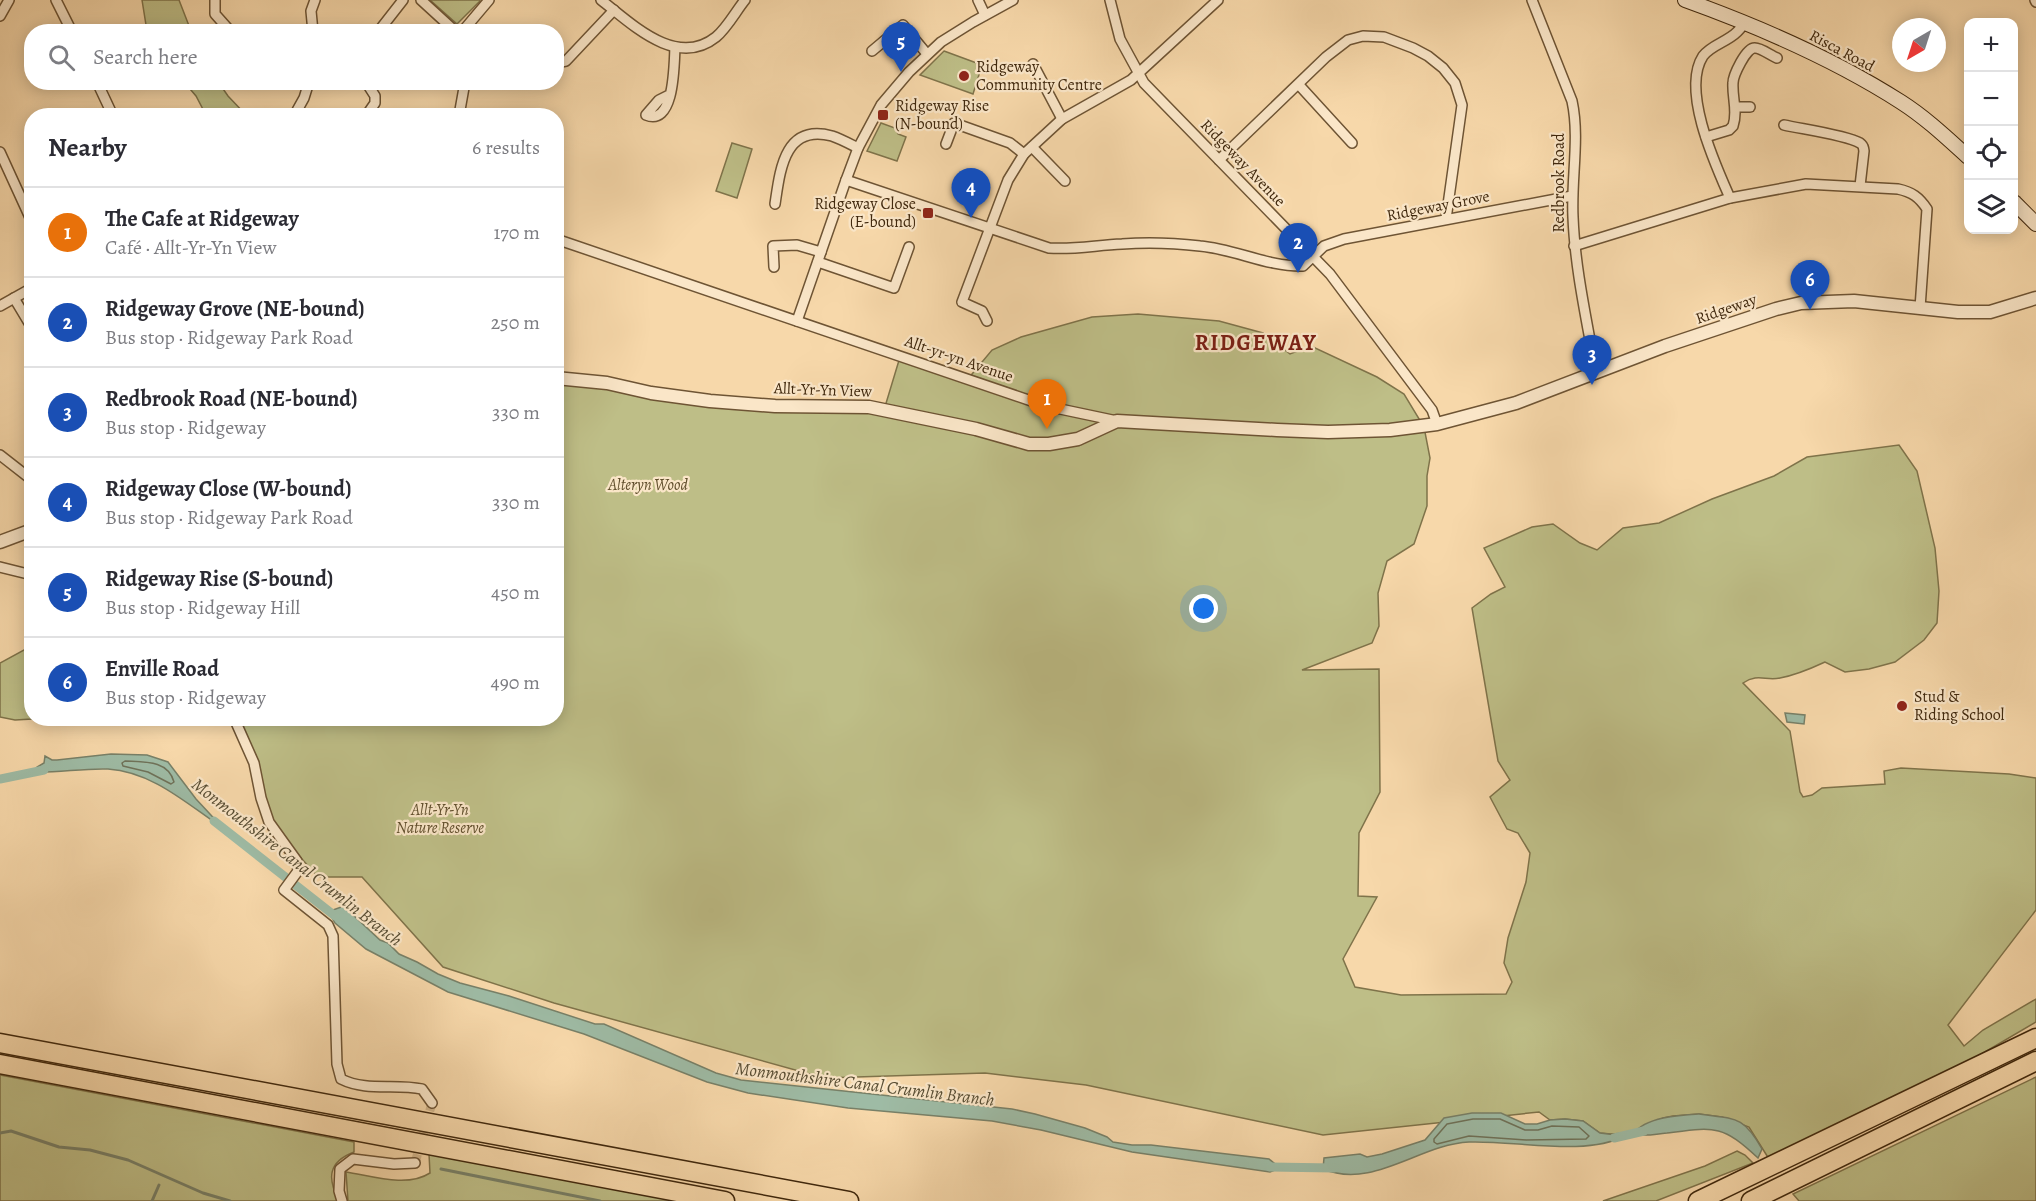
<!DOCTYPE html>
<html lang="en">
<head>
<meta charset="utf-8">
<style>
  body { margin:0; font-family:Alegreya,serif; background:#f2f2f3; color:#2b2b33 }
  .controls { position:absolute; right:18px; top:18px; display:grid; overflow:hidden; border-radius:12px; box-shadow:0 3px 15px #0003 }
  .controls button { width:54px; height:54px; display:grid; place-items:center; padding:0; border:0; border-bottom:2px solid #e1e1e2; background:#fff; color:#2b2b33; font:30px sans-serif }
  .compass { position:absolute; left:1892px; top:18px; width:54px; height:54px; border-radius:50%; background:#fff; box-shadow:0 3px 15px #0003; rotate:219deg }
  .you { position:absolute; left:1204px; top:609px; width:21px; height:21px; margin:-15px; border:4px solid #fff; border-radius:50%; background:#1a73e8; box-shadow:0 0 0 9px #1a73e833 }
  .badge { display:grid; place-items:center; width:39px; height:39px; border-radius:50%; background:#8f2418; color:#fff; font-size:20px; font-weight:700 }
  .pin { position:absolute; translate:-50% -50px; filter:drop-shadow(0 2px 3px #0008) }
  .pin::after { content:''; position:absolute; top:32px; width:21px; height:18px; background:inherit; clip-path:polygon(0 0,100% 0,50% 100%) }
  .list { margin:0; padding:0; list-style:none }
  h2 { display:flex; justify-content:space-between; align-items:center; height:78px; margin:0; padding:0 24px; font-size:26px }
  h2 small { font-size:20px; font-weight:400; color:#7c7c81 }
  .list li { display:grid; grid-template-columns:39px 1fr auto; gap:18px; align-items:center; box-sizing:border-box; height:90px; padding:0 24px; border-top:2px solid #e1e1e2 }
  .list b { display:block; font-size:22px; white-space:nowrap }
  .list p { margin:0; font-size:20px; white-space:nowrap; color:#7c7c81 }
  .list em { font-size:20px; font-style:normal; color:#7c7c81 }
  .icon { flex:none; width:33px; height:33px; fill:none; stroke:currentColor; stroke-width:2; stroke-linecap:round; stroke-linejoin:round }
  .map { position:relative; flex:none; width:2036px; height:1201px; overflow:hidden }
  .search { position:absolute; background:#fff; box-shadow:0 3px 15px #0003; left:24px; top:24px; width:540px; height:66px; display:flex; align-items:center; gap:15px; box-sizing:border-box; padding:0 21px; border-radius:24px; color:#7c7c81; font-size:22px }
  .panel { position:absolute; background:#fff; box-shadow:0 3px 15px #0003; left:24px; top:108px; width:540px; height:618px; border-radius:24px }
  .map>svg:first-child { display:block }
</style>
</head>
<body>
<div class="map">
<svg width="2036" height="1201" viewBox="0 0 2036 1201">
  <rect width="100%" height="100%" fill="#f7d8aa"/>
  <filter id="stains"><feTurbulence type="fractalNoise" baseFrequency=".00333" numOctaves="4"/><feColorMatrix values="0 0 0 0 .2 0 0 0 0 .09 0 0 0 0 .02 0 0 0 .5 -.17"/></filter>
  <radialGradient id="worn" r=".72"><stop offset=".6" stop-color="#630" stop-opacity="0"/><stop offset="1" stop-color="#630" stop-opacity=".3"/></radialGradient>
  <!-- green -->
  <g fill="#bebe87" stroke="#7f734a" stroke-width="1.5">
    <polygon points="142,0 179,0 191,31 147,31"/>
    <polygon points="430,0 480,0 480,1 457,24"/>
    <polygon points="944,51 982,65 973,94 920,75"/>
    <polygon points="185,83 219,83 228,96 246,115 206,115 196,96"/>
    <polygon points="881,123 895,128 898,134 906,137 897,161 867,151"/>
    <polygon points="732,143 752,149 737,198 716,191"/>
    <path d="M1138 314 1219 321 1263 333 1290 354 1311 346 1377 377 1404 394 1424 427 1430 458 1427 476V506L1414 544 1387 561 1378 593 1379 626 1372 643 1302 670 1379 669 1380 792 1359 833 1358 896 1377 897 1343 959 1355 987 1401 995 1506 994 1512 982 1504 963 1508 938 1526 882 1530 853 1518 833 1507 829 1490 797 1510 780 1498 761 1472 608 1491 594 1505 587 1484 548 1532 527 1553 524 1580 543 1597 550 1623 528 1659 523 1712 499 1774 476 1807 457 1899 445 1917 471 1935 548 1939 591 1937 623 1924 640 1895 662 1869 669 1845 672 1825 662C1810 669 1796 675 1780 678 1765 681 1758 673 1743 683L1790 731 1800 792 1803 797 1812 795 1822 788 1885 784 1884 771 1901 768 2009 774 2036 778V910L1948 1025 1964 1046 1983 1030 2036 999V1022L1973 1059 1769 1159 1749 1127 1722 1117 1699 1114 1673 1116 1663 1118 1629 1133 1611 1134 1600 1133 1583 1121 1565 1119 1550 1120 1539 1112 1323 1135 1086 1085 985 1073 824 1078 554 1003 443 967 362 877H318L269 822 254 763 234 719 556 718 557 378 651 393 884 410 900 357 967 380 992 350 1021 337 1092 317Z"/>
    <polygon points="31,642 32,719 15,720 0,717 0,663 26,649"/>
    <polygon points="57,719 120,719 102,724"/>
    <path d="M0 1075 354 1142V1152C328 1162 327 1178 339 1201H0Z"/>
    <polygon points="2036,1077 2036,1201 1799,1201 1793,1194"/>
    <polygon points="1737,1151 1745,1155 1753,1163 1656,1201 1603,1201 1705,1166"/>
    <path d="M429 1154 684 1201H348L346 1172C372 1176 407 1188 430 1173Z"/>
  </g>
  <!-- water -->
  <g fill="#9ebba5" stroke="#788068" stroke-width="1.5">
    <polygon points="1785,713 1805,715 1804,724 1787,722"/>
    <path d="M111 754 147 755 168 762 196 799 223 828C187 804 153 772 108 769 83 768 58 773 33 772L37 767 44 763 45 756 52 760H57Z"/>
    <polygon points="344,906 349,907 350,912 380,940 388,943 399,954 417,962 438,974 460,983 509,996 595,1024 604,1024 716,1073 741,1080 1012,1109 1035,1114 1085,1128 1107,1137 1113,1142 1132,1145 1151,1145 1269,1159 1280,1168 1270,1172 1132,1152 1041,1130 992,1121 848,1108 748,1093 707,1082 584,1034 448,992 366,949 335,923 327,909 333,910"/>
    <path d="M1472 1113H1501L1525 1124H1537L1550 1120 1565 1119 1583 1121 1600 1133 1624 1136C1586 1157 1513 1140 1469 1142 1420 1144 1373 1190 1323 1169L1324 1158 1360 1154 1367 1157 1382 1154 1425 1140 1444 1118Z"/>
    <path d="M1699 1114C1735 1119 1743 1115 1762 1149L1758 1158C1722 1124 1714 1127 1667 1133 1654 1134 1646 1137 1634 1134 1644 1117 1681 1115 1699 1114Z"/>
  </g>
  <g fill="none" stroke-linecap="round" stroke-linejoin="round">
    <!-- shore -->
    <g stroke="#6f7259" stroke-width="1.5">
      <path d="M125 761C144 762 168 760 174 782L171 784 148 772 123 766 122 763Z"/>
      <polygon points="1473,1119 1500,1119 1525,1130 1538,1130 1552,1126 1579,1127 1589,1136 1586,1139 1526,1140 1469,1136 1437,1144 1434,1142 1434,1139 1447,1124"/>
    </g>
    <!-- stream -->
    <g stroke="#788068" stroke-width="3">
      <polyline points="0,1133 11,1131 59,1147 90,1150 128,1160 203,1193 230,1201"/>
      <polyline points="441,1169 600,1201"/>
      <polyline points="152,1201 159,1185"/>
    </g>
    <!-- canal -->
    <g stroke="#9ebba5" stroke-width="9">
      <polyline points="0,779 44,770"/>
      <polyline points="214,821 335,916"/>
      <polyline points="1614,1138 1644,1131"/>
      <polyline points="1270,1167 1334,1168"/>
    </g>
    <!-- minor-tunnel -->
    <polyline stroke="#d2b58b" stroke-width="9" stroke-dasharray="9 4.5" stroke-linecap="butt" points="415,1163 432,1103"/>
    <!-- minor casing -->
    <g stroke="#6e5434" stroke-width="12">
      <g id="minor">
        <polyline points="56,0 72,32"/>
        <polyline points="215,0 215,14 231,32"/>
        <polyline points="421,0 456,32"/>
        <path d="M601 0C631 23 676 69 716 37 727 28 736 11 745 0"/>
        <polyline points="978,0 985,15"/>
        <polyline points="1110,0 1120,39 1144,83 1330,274 1432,410 1437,424"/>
        <path d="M1532 0 1572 101C1580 138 1571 179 1573 217 1575 269 1587 321 1596 373"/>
        <polyline points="2035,0 2036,2"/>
        <polyline points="0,16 9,0"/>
        <polyline points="313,32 311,11 315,0"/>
        <polyline points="378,32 403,0"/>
        <polyline points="462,32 489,0"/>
        <polyline points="872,51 903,25 927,54"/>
        <polyline points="556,63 566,61 614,10"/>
        <polyline points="1033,64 1062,119"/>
        <polyline points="97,82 113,116"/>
        <polyline points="366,82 375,96 375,103 366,116"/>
        <polyline points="524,82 525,83"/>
        <polyline points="1299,85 1352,143"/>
        <path d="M669 95 659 100 646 115C675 127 674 63 675 47"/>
        <polyline points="1736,107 1750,107"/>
        <polyline points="294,116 304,98 309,82"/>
        <polyline points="457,116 460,110 465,82"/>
        <path d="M1784 125C1802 129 1846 135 1860 143 1864 146 1863 146 1864 151L1860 186"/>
        <path d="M1706 137 1729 130 1733 126C1738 111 1732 98 1733 83 1733 76 1746 47 1755 48 1761 48 1770 55 1777 58"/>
        <polyline points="946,144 954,123 1010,143 1024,154"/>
        <polyline points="1032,147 1065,181"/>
        <polyline points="0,152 32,222"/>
        <polyline points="1219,160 1326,57 1348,40 1363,36 1384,37 1413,48 1428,56 1443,68 1455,83 1462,105 1446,219"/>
        <path d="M846 180 1049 248C1073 250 1097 245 1122 244 1148 242 1174 243 1200 246 1235 249 1268 267 1303 266L1324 246 1344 239 1572 196"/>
        <path d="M1730 198C1715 164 1681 90 1703 56 1711 45 1727 42 1737 32 1740 29 1743 25 1746 22"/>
        <path d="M775 204C780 171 784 123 832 136 841 139 850 144 858 148"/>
        <polyline points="556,239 1046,406 1117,421"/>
        <path d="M1574 246 1730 198 1806 184 1898 189C1912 192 1919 197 1927 209L1920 308"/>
        <polyline points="818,262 894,288 909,247"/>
        <polyline points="774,267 773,246 797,245 821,252"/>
        <polyline points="14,298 32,328"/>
        <polyline points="0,306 32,288"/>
        <polyline points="797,321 846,180 858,148 881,105 909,72 941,42 973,22 1013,0"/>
        <polyline points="987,321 982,311 962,302 1008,180 1024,154 1062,119 1131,80 1218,0"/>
        <polyline points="0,455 32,480"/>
        <polyline points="0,567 32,575"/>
        <path d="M234 718 254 763 261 798 269 822 297 861 298 871 284 890 328 925 333 936 337 1064 341 1079C367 1092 395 1083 422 1089L432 1103"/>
        <polyline points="342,1201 339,1191 340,1169 353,1159 394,1164 415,1163"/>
      </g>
    </g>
    <!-- tertiary casing -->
    <g stroke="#6e5434" stroke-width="15">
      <g id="tertiary">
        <polyline points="556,378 607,383 651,393 710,401 775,406 869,407 976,429 1029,444 1049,444 1078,439 1117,421 1277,430 1328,432 1390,430 1437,424 1516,403 1665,346 1776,309 1801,303 1854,301 1958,312 1990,312 2036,298"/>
        <polyline points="0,542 32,530"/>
      </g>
    </g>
    <!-- secondary casing -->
    <g stroke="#40280d" stroke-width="16">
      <g id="secondary">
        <path d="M1685 0C1760 27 1834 59 1901 102 1926 118 1947 138 1968 157"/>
        <polyline points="2014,202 2036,224"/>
      </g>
    </g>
    <!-- motorway casing -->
    <g stroke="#40280d" stroke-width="21">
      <g id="motorway">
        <polyline points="0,1043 849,1201"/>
        <polyline points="0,1064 725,1201"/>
        <polyline points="1698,1201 2036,1038"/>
        <polyline points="1751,1201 2036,1061"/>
      </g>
    </g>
    <!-- minor -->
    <use href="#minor" stroke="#fae6c8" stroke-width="9"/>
    <!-- tertiary -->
    <use href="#tertiary" stroke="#fae6c8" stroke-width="12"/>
    <!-- secondary -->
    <use href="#secondary" stroke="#fae6c8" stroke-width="14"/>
    <!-- motorway -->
    <use href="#motorway" stroke="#f7d8aa" stroke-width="18"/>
  </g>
  <!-- markers -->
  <g fill="#8f2418" stroke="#fae6c8" stroke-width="2">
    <circle cx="964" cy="76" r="6"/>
    <rect x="877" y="109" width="12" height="12" rx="3"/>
    <rect x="922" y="207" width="12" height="12" rx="3"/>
    <circle cx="1902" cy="706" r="6"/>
  </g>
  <g text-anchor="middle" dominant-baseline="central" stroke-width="4.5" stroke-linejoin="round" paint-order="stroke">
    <!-- street labels -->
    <g font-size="16" fill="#40280d" stroke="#fae6c8">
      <text transform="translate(1842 51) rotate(28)">Risca Road</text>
      <text transform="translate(1243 163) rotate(46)">Ridgeway Avenue</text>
      <text transform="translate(1559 183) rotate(-90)">Redbrook Road</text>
      <text transform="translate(1438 206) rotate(-11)">Ridgeway Grove</text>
      <text transform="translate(1726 309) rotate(-19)">Ridgeway</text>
      <text transform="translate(959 359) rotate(19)">Allt-yr-yn Avenue</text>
      <text transform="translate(823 390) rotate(2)">Allt-Yr-Yn View</text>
    </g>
    <!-- poi labels -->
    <g font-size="16" fill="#40280d" stroke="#fae6c8" text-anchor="start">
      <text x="976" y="67">Ridgeway<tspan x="976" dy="18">Community Centre</tspan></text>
      <text x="895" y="106">Ridgeway Rise<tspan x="895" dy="18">(N-bound)</tspan></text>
      <text x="916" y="204" text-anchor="end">Ridgeway Close<tspan x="916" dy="18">(E-bound)</tspan></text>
      <text x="1914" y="697">Stud &amp;<tspan x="1914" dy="18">Riding School</tspan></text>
    </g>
    <!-- park labels -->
    <g font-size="16" font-style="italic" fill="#604e2c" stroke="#fae6c8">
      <text x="648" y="485">Alteryn Wood</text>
      <text x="440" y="810">Allt-Yr-Yn<tspan x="440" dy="18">Nature Reserve</tspan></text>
    </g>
    <!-- water labels -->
    <g font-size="18" font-style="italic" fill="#584d33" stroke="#fae6c8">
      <text transform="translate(297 862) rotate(38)">Monmouthshire Canal Crumlin Branch</text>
      <text transform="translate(865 1084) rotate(7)">Monmouthshire Canal Crumlin Branch</text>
    </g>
    <!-- district labels -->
    <g font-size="22" font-weight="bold" letter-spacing="1.5" fill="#7a1f14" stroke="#fae6c8">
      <text x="1256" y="343">RIDGEWAY</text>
    </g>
  </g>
  <rect width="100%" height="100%" filter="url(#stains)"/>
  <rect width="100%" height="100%" fill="url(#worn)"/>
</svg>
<div class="controls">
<button>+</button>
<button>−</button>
<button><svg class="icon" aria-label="locate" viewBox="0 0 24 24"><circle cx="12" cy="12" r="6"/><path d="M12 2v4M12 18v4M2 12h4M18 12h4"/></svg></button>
<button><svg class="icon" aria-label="layers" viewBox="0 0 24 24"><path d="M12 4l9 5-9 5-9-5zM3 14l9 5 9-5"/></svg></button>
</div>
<svg class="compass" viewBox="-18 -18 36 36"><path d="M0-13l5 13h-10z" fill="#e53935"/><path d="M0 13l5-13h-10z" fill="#7c7c81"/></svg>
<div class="you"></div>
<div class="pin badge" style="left:1047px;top:429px;background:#e8710a">1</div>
<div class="pin badge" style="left:1298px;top:273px;background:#1a4fb4">2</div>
<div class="pin badge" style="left:1592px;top:385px;background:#1a4fb4">3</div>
<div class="pin badge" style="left:971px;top:218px;background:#1a4fb4">4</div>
<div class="pin badge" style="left:901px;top:72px;background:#1a4fb4">5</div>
<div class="pin badge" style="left:1810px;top:310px;background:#1a4fb4">6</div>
<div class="search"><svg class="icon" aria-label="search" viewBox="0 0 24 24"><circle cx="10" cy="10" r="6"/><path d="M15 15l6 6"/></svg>Search here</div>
<section class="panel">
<h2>Nearby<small>6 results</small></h2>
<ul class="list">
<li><span class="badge" style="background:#e8710a">1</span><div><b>The Cafe at Ridgeway</b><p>Café · Allt-Yr-Yn View</p></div><em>170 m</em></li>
<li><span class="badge" style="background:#1a4fb4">2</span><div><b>Ridgeway Grove (NE-bound)</b><p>Bus stop · Ridgeway Park Road</p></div><em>250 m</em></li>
<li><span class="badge" style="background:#1a4fb4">3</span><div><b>Redbrook Road (NE-bound)</b><p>Bus stop · Ridgeway</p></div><em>330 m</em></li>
<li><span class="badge" style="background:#1a4fb4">4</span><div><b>Ridgeway Close (W-bound)</b><p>Bus stop · Ridgeway Park Road</p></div><em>330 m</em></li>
<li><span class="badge" style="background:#1a4fb4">5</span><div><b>Ridgeway Rise (S-bound)</b><p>Bus stop · Ridgeway Hill</p></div><em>450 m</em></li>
<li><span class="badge" style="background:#1a4fb4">6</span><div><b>Enville Road</b><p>Bus stop · Ridgeway</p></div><em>490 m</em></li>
</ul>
</section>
</div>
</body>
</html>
